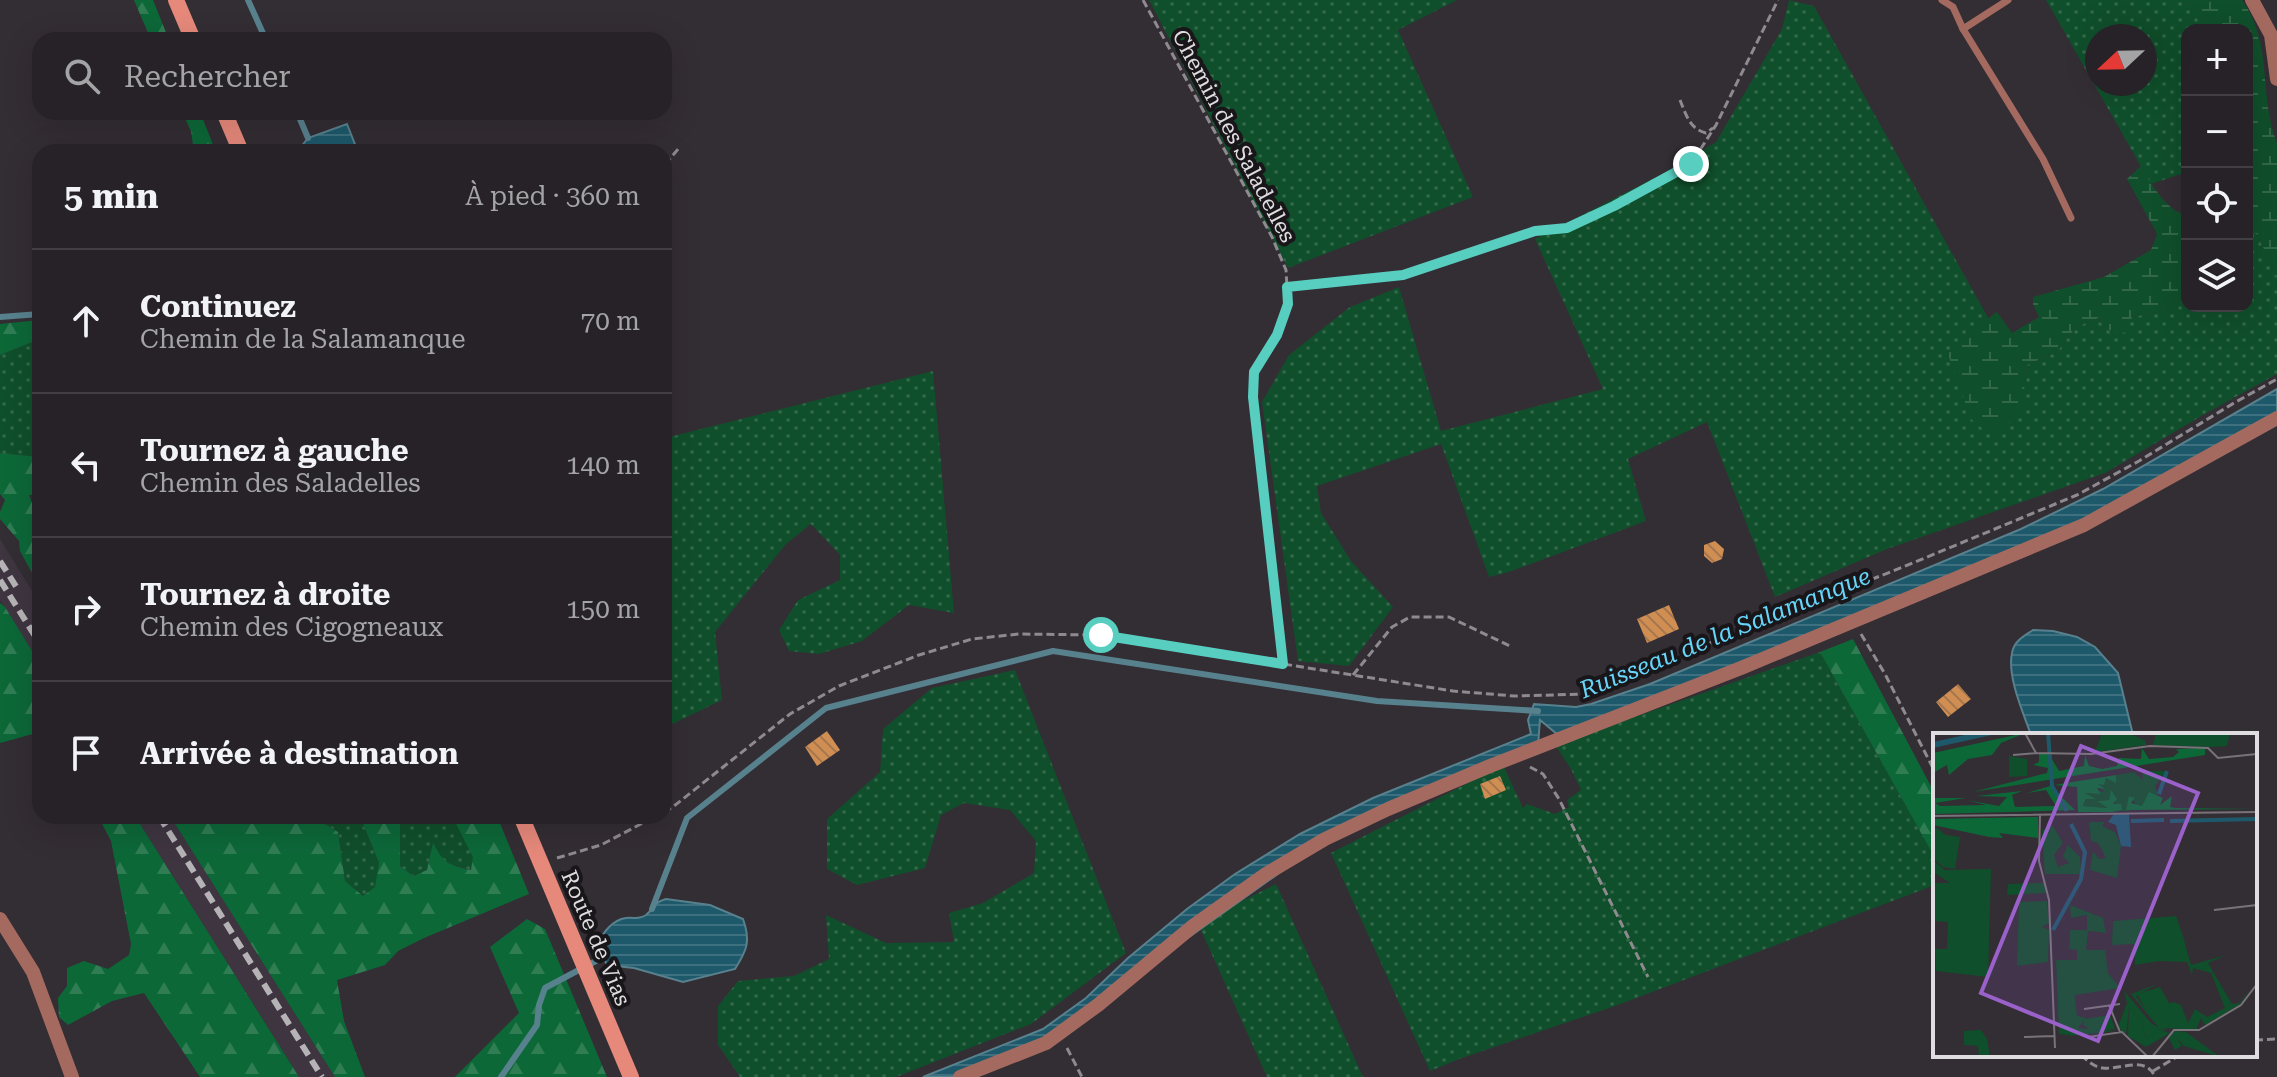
<!DOCTYPE html>
<html lang="fr">
<head>
<meta charset="utf-8">
<style>
  body { margin:0; font-family:"Roboto Serif",serif; background:#2e2a2f; color:#f1f3f6 }
  .controls { position:absolute; right:24px; top:24px; display:grid; overflow:hidden; border-radius:16px; box-shadow:0 8px 32px #0002 }
  .controls button { width:72px; height:72px; display:grid; place-items:center; padding:0; border:0; border-bottom:2px solid #423f44; background:#262227; color:#f1f3f6; font:40px sans-serif }
  .compass { position:absolute; left:2085px; top:24px; width:72px; height:72px; border-radius:50%; background:#262227; box-shadow:0 8px 32px #0002; rotate:248deg }
  .stop { position:absolute; width:24px; height:24px; margin:-18px; border:6px solid #58cec0; border-radius:50%; background:#fff }
  .stop.end { background:#58cec0; border-color:#fff; box-shadow:0 2px 8px #0008 }
  .list { margin:0; padding:0; list-style:none }
  h2 { display:flex; justify-content:space-between; align-items:center; height:104px; margin:0; padding:0 32px; font-size:34px }
  h2 small { font-size:26px; font-weight:400; color:#a4a4a7 }
  .list li { display:grid; grid-template-columns:52px 1fr auto; gap:24px; align-items:center; box-sizing:border-box; height:144px; padding:0 32px; border-top:2px solid #423f44 }
  .list b { display:block; font-size:30px; white-space:nowrap }
  .list p { margin:0; font-size:26px; white-space:nowrap; color:#a4a4a7 }
  .list em { font-size:26px; font-style:normal; color:#a4a4a7 }
  .icon { flex:none; width:44px; height:44px; fill:none; stroke:currentColor; stroke-width:2; stroke-linecap:round; stroke-linejoin:round }
  .map { position:relative; flex:none; width:2277px; height:1077px; overflow:hidden }
  .search { position:absolute; background:#262227; box-shadow:0 8px 32px #0002; left:32px; top:32px; width:640px; height:88px; display:flex; align-items:center; gap:20px; box-sizing:border-box; padding:0 28px; border-radius:24px; color:#a4a4a7; font-size:30px }
  .panel { position:absolute; background:#262227; box-shadow:0 8px 32px #0002; left:32px; top:144px; width:640px; height:680px; border-radius:24px }
  .map>svg:first-child { display:block }
</style>
</head>
<body>
<div class="map">
<svg width="2277" height="1077" viewBox="0 0 2277 1077">
  <defs>
    <pattern id="grass-dots" width="8" height="8" patternUnits="userSpaceOnUse" patternTransform="scale(2)"><rect width="8" height="8" fill="#104f2b"/><path d="M2 2h.1M6 6h.1" fill="none" stroke="#326849" stroke-width="1.8" stroke-linecap="round"/></pattern>
    <pattern id="forest-firs" width="22" height="20" patternUnits="userSpaceOnUse" patternTransform="scale(2)"><rect width="22" height="20" fill="#0d6838"/><path d="M5 1l3.5 6h-7zM16 11l3.5 6h-7z" fill="#307d54"/></pattern>
    <pattern id="wetland-marsh" width="20" height="14" patternUnits="userSpaceOnUse" patternTransform="scale(2)"><rect width="20" height="14" fill="#104f2b"/><path d="M1 5h8M5 5V1M11 12h8M15 12V8" fill="none" stroke="#326849"/></pattern>
    <pattern id="water-rules" width="6" height="5" patternUnits="userSpaceOnUse" patternTransform="scale(2)"><rect width="6" height="5" fill="#1e596b"/><path d="M0 2.5h6" fill="none" stroke="#3e7080"/></pattern>
    <pattern id="building-back-hatch" width="6" height="6" patternUnits="userSpaceOnUse" patternTransform="scale(2)"><rect width="6" height="6" fill="#d08e52"/><path d="M-1 5l2 2M0 0l6 6M5-1l2 2" fill="none" stroke="#a6774e"/></pattern>
  </defs>
  <rect width="100%" height="100%" fill="#332d34"/>
  <!-- built -->
  <g fill="#3e3541">
    <polygon points="0,539 40,604 40,664 0,600"/>
    <polygon points="135,816 170,816 335,1077 299,1077"/>
  </g>
  <!-- grass -->
  <g fill="url(#grass-dots)" fill-rule="evenodd">
    <polygon points="1149,0 1457,0 1398,30 1473,197 1288,268"/>
    <polygon points="1789,0 1814,6 2025,384 2027,365 2057,352 2076,327 2098,318 2105,329 2132,317 2168,310 2187,291 2187,306 2247,306 2247,232 2257,234 2277,278 2277,374 2203,415 2105,473 1887,549 1775,597 1707,422 1628,459 1646,521 1509,572 1489,577 1441,444 1317,486 1321,513 1351,561 1393,607 1349,666 1298,661 1262,402 1289,355 1350,307 1399,287 1441,431 1603,389 1535,239 1664,173 1716,142 1782,29"/>
    <path d="M2046 0H2189L2203 30H2187V172L2151 184ZM2097 36H2145V84H2097Z"/>
    <polygon points="40,339 40,357 34,361 38,368 40,369 40,457 0,453 0,355"/>
    <polygon points="933,371 954,613 909,605 862,641 819,654 789,651 779,630 798,600 840,580 840,555 811,524 786,544 715,632 722,700 664,728 665,438"/>
    <polygon points="1820,652 1935,858 1935,885 1615,1006 1459,1059 1430,1071 1331,853 1503,765 1523,808 1527,804 1555,814 1569,807 1567,800 1581,790 1571,769 1555,745"/>
    <polygon points="1015,670 1126,953 1031,1024 896,1077 740,1077 718,1045 718,1006 738,981 794,976 829,959 826,915 886,943 954,942 949,913 983,903 1034,873 1036,841 1010,810 964,803 941,815 925,868 857,885 827,869 827,819 880,772 883,729 932,688"/>
    <polygon points="317,816 360,816 379,863 376,887 363,896 345,881 338,832 317,819"/>
    <path d="M400 816H452L474 857 472 870C450 865 445 865 433 845L427 870 413 876 400 866Z"/>
    <polygon points="1276,884 1363,1077 1267,1077 1200,928 1236,904"/>
  </g>
  <!-- forest -->
  <g fill="url(#forest-firs)">
    <polygon points="134,0 153,0 169,40 151,40"/>
    <polygon points="182,112 200,112 216,152 194,152 191,131"/>
    <polygon points="40,320 40,339 0,355 0,324"/>
    <polygon points="0,453 40,457 40,494 29,495 34,508 40,513 40,582 36,580 20,551 19,541 0,519 0,512 5,500 0,494"/>
    <polygon points="0,603 5,607 40,664 40,732 0,743"/>
    <polygon points="1853,639 1935,794 1935,858 1820,652"/>
    <polygon points="98,816 135,816 299,1077 200,1077 144,993 112,1001 68,1025 59,1017 58,998 67,986 67,968 84,961 108,969 129,955 131,944 111,841"/>
    <path d="M170 816H232L251 822V816H280L283 822 290 816H317V819L338 832 345 881 363 896 375 887 379 863 360 816H400V866L413 876 427 870 433 843C444 864 449 865 471 870L473 857 452 816H497L529 894 424 938 398 951 385 965 337 980 344 1021 365 1077H335Z"/>
    <polygon points="527,919 545,929 607,1077 455,1077 519,1013 490,947"/>
  </g>
  <!-- wetland -->
  <g fill="url(#wetland-marsh)">
    <path d="M2189 0H2242C2274 45 2258 95 2277 143V278L2257 234 2247 232V30H2202Z"/>
    <path d="M2141 166C2152 185 2165 209 2187 216V291L2169 310 2132 317 2126 333 2105 329 2098 318 2076 327 2057 352 2027 365 2021 416 1989 434 1971 419 1948 354 1965 334 1997 312 2012 333 2039 317 2033 304V297L2104 277 2151 250 2157 234 2127 179Z"/>
  </g>
  <!-- water -->
  <g fill="url(#water-rules)" stroke="#58818e" stroke-width="2">
    <polygon points="347,124 358,152 297,152 308,138"/>
    <polygon points="2277,389 2277,412 2113,507 1851,620 1557,734 1540,720 1538,745 1348,824 1040,1043 958,1077 923,1077 1043,1029 1086,998 1128,958 1187,909 1235,874 1300,834 1373,798 1531,734 1528,720 1534,704 1576,707 1591,704 1650,684 2021,529 2103,489"/>
    <path d="M2033 630 2053 631 2077 637 2095 647 2118 673 2133 735H2031C2023 712 2007 677 2012 653 2014 641 2024 636 2033 630Z"/>
    <path d="M666 899 710 905 743 919C751 941 747 950 735 969L683 982 634 968 607 965 597 944C604 932 612 920 626 918 634 917 639 920 646 915 655 908 652 903 666 899Z"/>
  </g>
  <g fill="none" stroke-linecap="round" stroke-linejoin="round">
    <!-- stream -->
    <g stroke="#58818e" stroke-width="6">
      <polyline points="248,0 266,40"/>
      <polyline points="297,112 308,138"/>
      <polyline points="0,317 40,314"/>
      <polyline points="652,909 687,818 826,708 1053,651 1377,701 1538,711"/>
      <polyline points="501,1077 537,1025 539,1005 545,988 607,955"/>
    </g>
  </g>
  <!-- building -->
  <g fill="url(#building-back-hatch)">
    <polygon points="1715,541 1724,549 1722,559 1712,563 1704,556 1704,545"/>
    <polygon points="1669,605 1679,629 1647,643 1637,619"/>
    <polygon points="1958,684 1971,699 1948,717 1936,702"/>
    <polygon points="827,731 840,750 817,766 805,747"/>
    <polygon points="1500,776 1506,790 1485,799 1480,784"/>
  </g>
  <g fill="none" stroke-linecap="round" stroke-linejoin="round">
    <!-- path -->
    <g stroke="#8e8a8f" stroke-width="3" stroke-dasharray="8 4" stroke-linecap="butt">
      <polyline points="1143,0 1272,237 1286,270 1288,304 1277,335 1254,372 1253,397 1283,664"/>
      <path d="M1680 100C1686 115 1690 129 1706 133L1713 128"/>
      <polyline points="664,163 668,161 679,148"/>
      <polyline points="1288,287 1403,275 1535,231 1567,228 1614,206 1691,164 1716,125 1778,0"/>
      <polyline points="1861,634 1885,674 1935,772"/>
      <polyline points="1353,675 1392,627 1410,617 1449,617 1512,647"/>
      <polyline points="1530,767 1543,774 1559,799 1648,977"/>
      <polyline points="664,812 674,806 790,714 839,686 919,655 972,639 1019,634 1101,635 1453,691 1514,696 1588,694 1695,649 1903,567 2077,495 2139,461 2234,403 2277,379"/>
      <polyline points="557,858 601,845 656,816"/>
      <polyline points="2255,1040 2277,1039"/>
      <polyline points="1067,1048 1082,1077"/>
      <path d="M2081 1055C2088 1061 2094 1067 2103 1068 2121 1070 2146 1055 2155 1077"/>
      <polyline points="2153,1071 2180,1055"/>
    </g>
    <!-- service -->
    <g stroke="#a46a60" stroke-width="7">
      <polyline points="1942,0 1953,7 1963,29 2043,159 2071,218"/>
      <polyline points="1963,29 2008,0"/>
    </g>
    <!-- minor -->
    <g stroke="#a46a60" stroke-width="14">
      <polyline points="2252,0 2271,35 2277,79"/>
      <polyline points="0,919 33,972 72,1077"/>
      <polyline points="960,1077 1046,1043 1098,1005 1193,926 1266,874 1325,839 1388,809 1490,766 1741,668 2084,525 2277,418"/>
    </g>
    <!-- secondary -->
    <g stroke="#e6897b" stroke-width="16">
      <polyline points="176,0 193,40"/>
      <polyline points="224,112 241,152"/>
      <polyline points="521,816 631,1077"/>
    </g>
    <!-- rail -->
    <g stroke="#b6b3b7" stroke-width="6" stroke-dasharray="12 6" stroke-linecap="butt">
      <polyline points="0,561 17,588"/>
      <polyline points="0,580 40,644"/>
      <polyline points="159,816 322,1077"/>
    </g>
  </g>
  <g fill="none" stroke-linecap="round" stroke-linejoin="round">
    <!-- route -->
    <polyline stroke="#58cec0" stroke-width="10" points="1101,635 1283,664 1253,397 1254,372 1277,335 1288,304 1287,287 1403,275 1535,231 1567,228 1614,206 1691,164"/>
  </g>
  <g text-anchor="middle" dominant-baseline="central" stroke-width="8" stroke-linejoin="round" paint-order="stroke">
    <!-- street labels -->
    <g font-size="22" fill="#e0dde1" stroke="#19161a">
      <text transform="translate(1234 136) rotate(62)">Chemin des Saladelles</text>
      <text transform="translate(596 938) rotate(67)">Route de Vias</text>
    </g>
    <!-- water labels -->
    <g font-size="24" font-style="italic" fill="#66d5f9" stroke="#19161a">
      <text transform="translate(1725 633) rotate(-22)">Ruisseau de la Salamanque</text>
    </g>
  </g>
  <!-- overview -->
  <g transform="translate(1933 733)">
    <rect width="324" height="324" fill="#332d34"/>
    <path d="M169 0H195L213 8V12L162 19ZM223 0H297L294 13 280 14 220 12ZM76 23 94 26V43L76 44ZM209 38H233L222 53 226 65 216 59 210 73H203L199 63 196 78H185L178 60 176 67 165 68 175 75 150 73 154 66H163L152 61 171 58 165 52 173 45 183 49V42L201 39 210 47ZM156 89H172L169 93 182 99 188 113 184 145 157 137 160 118 166 126 173 125 165 110 158 108ZM0 92 13 102 27 104 22 136 10 134 0 125ZM120 93 130 110 121 122 125 134 136 130 130 123 135 112 147 124 148 141H112L109 97ZM0 127 12 137 58 136 55 244 3 238 2 216H14L15 189 0 188V150H17L0 139ZM112 150 113 160 74 162 75 151ZM114 168 116 190 109 194 116 197 115 229 84 233 86 169ZM137 172 170 185 173 200 155 198 153 217H172L175 240 187 255 136 263 142 292 135 296 137 302 126 301 123 227H144V217L136 216 137 197H154V182L138 185ZM243 183 251 206 227 209V228L202 232 201 211 179 212 180 188ZM227 254 237 272 213 277 204 261ZM196 275 208 288 213 306 224 296 237 300 213 314 195 303ZM177 282 182 296 160 298 150 292 151 286Z" fill="#104f2b"/>
    <path d="M92 0 68 10 59 22 35 26 16 42 14 32 0 40V20ZM209 15 216 26 240 24 246 19 243 16 272 15V22L40 59 114 40 115 35 100 32 106 29V21H116L126 38 151 33 152 22 156 33 169 36 184 33 186 25 208 26ZM183 42V50L173 45 171 52 165 51 172 56 164 55 168 61 152 60 163 66H153L150 73 175 75 164 68 176 67 178 57 184 66 180 71H188L189 77 179 79H145L144 54 121 52ZM117 53 142 77 0 81V65H33L2 70 7 73 53 72 33 67 66 73 74 64 43 63 89 58 79 62 82 74 123 73 113 57 94 60ZM216 59 230 65 227 72 239 63 237 74 243 75 324 76 193 77 196 63 202 65 198 70 209 73ZM105 84V105L66 100 70 105 56 104 0 92V86Z" fill="#0d6838"/>
    <path d="M250 203 258 232 293 222 275 230 299 271 306 270 319 255 306 272 272 292 268 285 263 297 231 295 234 298 225 296 213 306 208 288 196 275 193 301 185 294 194 270 191 258 218 290 226 295 198 261 224 251 203 263 213 277 241 269 248 272 255 290 262 276 274 284 292 275 278 240 260 235 259 242 254 229 227 228V209ZM141 256 144 283 153 285 145 295 183 298 137 303 135 295 142 292 131 257ZM48 297 54 306 57 324H46L45 313 31 312V298ZM242 298 253 299 287 324 251 313 243 304 249 313 242 317 236 305Z" fill="#104f2b"/>
    <path d="M41 0H68L0 15V9ZM181 81H196L198 114 188 113 183 92 175 89Z" fill="#1e596b"/>
    <path fill="none" stroke="#1e596b" stroke-width="4" d="M115 0 119 53 134 78M226 61 234 38M198 88 231 87M237 88 324 86M120 197 148 146 152 119 138 91"/>
    <path fill="none" stroke="#787379" stroke-width="2" d="M92 0 103 20 158 21 217 13 275 15 285 25 324 21M80 22 104 20M107 82 106 128 116 167 122 315M0 83 324 79M281 177 324 172M176 272 187 299M151 276 187 271M91 304 121 303M155 304 189 299 215 324M219 324 241 297H266L308 272 324 251"/>
    <path fill="#9961c9" fill-opacity="0.15" stroke="#9961c9" stroke-width="4" d="M148 13 265 60 165 308 48 260Z"/>
    <rect width="324" height="324" fill="none" stroke="#e0dde1" stroke-width="4"/>
  </g>
</svg>
<div class="controls">
<button>+</button>
<button>−</button>
<button><svg class="icon" aria-label="locate" viewBox="0 0 24 24"><circle cx="12" cy="12" r="6"/><path d="M12 2v4M12 18v4M2 12h4M18 12h4"/></svg></button>
<button><svg class="icon" aria-label="layers" viewBox="0 0 24 24"><path d="M12 4l9 5-9 5-9-5zM3 14l9 5 9-5"/></svg></button>
</div>
<svg class="compass" viewBox="-18 -18 36 36"><path d="M0-13l5 13h-10z" fill="#e53935"/><path d="M0 13l5-13h-10z" fill="#a4a4a7"/></svg>
<div class="stop" style="left:1101px;top:635px"></div>
<div class="stop end" style="left:1691px;top:164px"></div>
<div class="search"><svg class="icon" aria-label="search" viewBox="0 0 24 24"><circle cx="10" cy="10" r="6"/><path d="M15 15l6 6"/></svg>Rechercher</div>
<section class="panel">
<h2>5 min<small>À pied · 360 m</small></h2>
<ul class="list">
<li><svg class="icon" aria-label="ahead" viewBox="0 0 24 24"><path d="M12 20V5M6 11l6-6 6 6"/></svg><div><b>Continuez</b><p>Chemin de la Salamanque</p></div><em>70 m</em></li>
<li><svg class="icon" aria-label="left" viewBox="0 0 24 24"><path d="M17 20v-9H6M10 6l-5 5 5 5"/></svg><div><b>Tournez à gauche</b><p>Chemin des Saladelles</p></div><em>140 m</em></li>
<li><svg class="icon" aria-label="right" viewBox="0 0 24 24"><path d="M7 20v-9h11M14 6l5 5-5 5"/></svg><div><b>Tournez à droite</b><p>Chemin des Cigogneaux</p></div><em>150 m</em></li>
<li><svg class="icon" aria-label="arrive" viewBox="0 0 24 24"><path d="M6 21V4h12l-3 4 3 4H6"/></svg><div><b>Arrivée à destination</b></div></li>
</ul>
</section>
</div>
</body>
</html>
